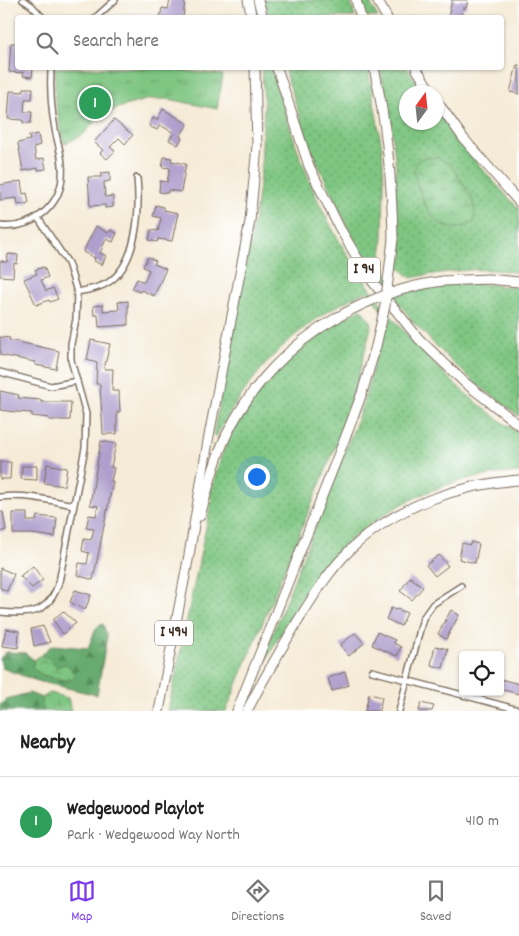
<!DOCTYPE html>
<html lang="en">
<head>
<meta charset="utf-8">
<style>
  body { margin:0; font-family:Dekko,sans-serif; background:#f2f2f2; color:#222 }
  .controls { position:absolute; right:15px; bottom:15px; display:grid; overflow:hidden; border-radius:5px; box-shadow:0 1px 4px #0004 }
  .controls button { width:45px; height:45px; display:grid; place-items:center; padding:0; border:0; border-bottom:1px solid #e0e0e0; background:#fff; color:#222; font:25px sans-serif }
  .compass { position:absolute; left:399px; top:85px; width:45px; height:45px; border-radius:50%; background:#fff; box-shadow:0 1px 4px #0004; rotate:15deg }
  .you { position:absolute; left:256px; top:476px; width:18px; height:18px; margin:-12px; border:4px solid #fff; border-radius:50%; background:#1a73e8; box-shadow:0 0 0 8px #1a73e833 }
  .badge { display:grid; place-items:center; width:32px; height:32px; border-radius:50%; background:#7c3aed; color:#fff; font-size:16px; font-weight:700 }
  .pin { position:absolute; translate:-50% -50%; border:2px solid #fff; box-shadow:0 1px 5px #0006 }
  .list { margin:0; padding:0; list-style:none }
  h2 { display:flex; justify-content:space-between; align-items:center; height:65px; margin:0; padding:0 20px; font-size:21px }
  h2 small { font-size:16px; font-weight:400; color:#767676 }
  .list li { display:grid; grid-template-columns:32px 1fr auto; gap:15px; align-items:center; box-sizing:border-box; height:90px; padding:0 20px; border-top:1px solid #e0e0e0 }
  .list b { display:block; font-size:19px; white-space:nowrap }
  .list p { margin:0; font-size:16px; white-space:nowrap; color:#767676 }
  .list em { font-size:16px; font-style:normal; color:#767676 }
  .icon { flex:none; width:28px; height:28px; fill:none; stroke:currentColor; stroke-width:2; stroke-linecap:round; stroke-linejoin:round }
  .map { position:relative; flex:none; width:519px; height:711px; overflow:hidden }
  .search { position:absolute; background:#fff; box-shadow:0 1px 4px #0004; left:15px; right:15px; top:15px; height:55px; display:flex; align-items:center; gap:12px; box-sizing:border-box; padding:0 18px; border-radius:5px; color:#767676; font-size:19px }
  .sheet { height:155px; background:#fff }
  nav { display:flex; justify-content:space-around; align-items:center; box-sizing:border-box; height:70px; border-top:1px solid #e0e0e0; background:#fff; font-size:14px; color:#767676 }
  nav a { display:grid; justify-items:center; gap:2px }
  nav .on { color:#7c3aed }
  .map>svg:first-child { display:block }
</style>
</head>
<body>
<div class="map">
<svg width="519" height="711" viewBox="0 0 519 711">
  <defs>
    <pattern id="grass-dots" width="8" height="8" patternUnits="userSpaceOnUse" patternTransform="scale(1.25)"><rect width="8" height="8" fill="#7fc682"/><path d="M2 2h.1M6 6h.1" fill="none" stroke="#69a16a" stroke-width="1.8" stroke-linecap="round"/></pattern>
    <pattern id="forest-firs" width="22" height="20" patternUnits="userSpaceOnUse" patternTransform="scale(1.25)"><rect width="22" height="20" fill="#67ab70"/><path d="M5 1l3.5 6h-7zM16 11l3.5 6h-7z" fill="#568b5b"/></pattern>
    <pattern id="wetland-marsh" width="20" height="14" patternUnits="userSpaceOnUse" patternTransform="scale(1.25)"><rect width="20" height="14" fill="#7fc682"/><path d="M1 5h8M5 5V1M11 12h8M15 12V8" fill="none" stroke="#69a16a"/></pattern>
    <pattern id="park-tufts" width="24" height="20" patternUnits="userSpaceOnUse" patternTransform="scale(1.25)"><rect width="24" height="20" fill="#7fc682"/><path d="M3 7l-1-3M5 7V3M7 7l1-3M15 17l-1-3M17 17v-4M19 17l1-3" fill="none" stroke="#69a16a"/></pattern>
  </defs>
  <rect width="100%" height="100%" fill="#fff"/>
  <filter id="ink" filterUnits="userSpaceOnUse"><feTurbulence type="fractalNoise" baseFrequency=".02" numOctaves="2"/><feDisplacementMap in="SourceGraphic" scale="10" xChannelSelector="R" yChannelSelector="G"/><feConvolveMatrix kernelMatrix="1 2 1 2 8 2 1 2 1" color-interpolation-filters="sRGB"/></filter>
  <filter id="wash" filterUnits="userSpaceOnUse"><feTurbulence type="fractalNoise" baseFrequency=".0096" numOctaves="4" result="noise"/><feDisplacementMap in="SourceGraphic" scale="20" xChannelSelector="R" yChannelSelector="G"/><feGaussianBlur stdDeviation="1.12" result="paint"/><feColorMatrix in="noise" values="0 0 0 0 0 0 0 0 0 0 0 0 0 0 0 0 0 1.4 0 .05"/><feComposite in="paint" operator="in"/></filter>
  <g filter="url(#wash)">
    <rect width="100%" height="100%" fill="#f5ebd7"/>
    <!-- grass -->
    <g fill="url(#grass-dots)" stroke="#5d7850">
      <polygon points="264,0 350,0 355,17 269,17"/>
      <polygon points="361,0 368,0 378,17 367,17"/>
      <path d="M262 68H271C287 118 302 170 326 217 368 298 442 385 519 433V473C446 473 368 513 322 569 298 599 280 635 261 670L259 668 357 421 367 390 386 316 367 291C294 324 254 368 216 437L213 436 255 216 261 169 264 105Z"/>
      <path d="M284 68H368L382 148 384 184 383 234 381 264 400 294C414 291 429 287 443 285 468 281 495 285 519 288V416L478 385 450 360 414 323 370 264 350 232 310 147Z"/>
      <path d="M380 68H407L424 92H406V122H436L437 111C461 147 490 178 519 209V273C483 266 446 271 411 278L394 263 396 169 392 130Z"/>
      <path d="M361 309 372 323 358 378 335 448 226 711H168L212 498 209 497C213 484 217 470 221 457 241 405 279 362 324 330 335 322 348 316 361 309Z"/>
    </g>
    <!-- forest -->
    <g fill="url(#forest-firs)" stroke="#516a47">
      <polygon points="103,624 107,636 97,695 37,681 2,668 0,658 6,652 25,653 34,660 32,668 57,667 47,657 41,655 52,645 88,648 96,628"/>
      <polygon points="29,693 42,698 43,711 0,711 0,705 6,699"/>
    </g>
    <!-- wetland -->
    <g fill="url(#wetland-marsh)" stroke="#5d7850">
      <path d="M435 157 450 164 471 196 475 209 474 222C445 239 429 218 420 192 417 183 411 172 417 162 421 156 429 158 435 157Z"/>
      <polygon points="41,655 47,657 57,667 65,664 70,667 75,677 69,681 43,675 32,668 34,660"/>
      <polygon points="50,693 68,698 71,711 43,711 42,698"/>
    </g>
    <!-- park -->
    <polygon fill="url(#park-tufts)" stroke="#5d7850" points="55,68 161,68 223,75 217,109 169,99 149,99 121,107 99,116 84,134 64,144 55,99"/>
    <g id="blocks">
      <!-- building -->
      <g fill="#af9fcc">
        <polygon points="170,0 185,0 183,18 160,18 162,8 168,9"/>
        <polygon points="452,0 468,0 466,8 463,8 461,18 448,18"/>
        <polygon points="11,43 18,43 18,68 33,68 32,77 23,76 24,73 9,72"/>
        <polygon points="517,65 519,65 519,94 510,92"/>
        <polygon points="24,88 33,88 32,99 25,99 24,112 32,112 31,123 23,123 23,120 8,119 10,91 23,92"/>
        <polygon points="163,109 188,124 180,136 182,138 178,145 169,140 174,133 160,125 157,130 149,126 153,118 157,120"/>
        <polygon points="114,120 133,135 125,144 119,138 110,147 115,151 107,159 100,153 103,150 94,142"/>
        <polygon points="38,134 40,145 34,147 36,160 44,158 46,169 38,170 38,168 23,171 18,143 30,140 29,136"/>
        <polygon points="164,157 172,158 171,161 186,164 181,192 168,190 168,193 159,192 160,181 167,182 170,168 162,167"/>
        <polygon points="110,172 110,181 104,182 105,197 113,196 113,207 105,208 105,205 90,206 88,177 101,177 101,173"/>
        <polygon points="21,181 23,194 27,193 29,203 18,205 17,198 0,200 0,185"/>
        <polygon points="156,205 164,207 164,210 178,213 172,241 158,239 157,242 149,240 151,230 158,231 161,218 153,216"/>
        <polygon points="96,226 108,233 110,230 117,233 113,242 106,239 100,253 106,256 102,265 94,261 95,258 83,252"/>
        <polygon points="8,254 18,255 17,264 14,263 13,277 0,276 0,261 7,262"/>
        <polygon points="148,257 156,261 154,264 166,269 154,296 141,290 140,292 132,289 137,279 144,282 149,270 143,267"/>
        <polygon points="44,267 48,277 41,280 46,291 53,288 58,299 50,302 49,300 36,305 24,279 37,274 35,270"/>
        <polygon points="128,301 128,325 99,327 98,315 94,315 93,306 103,305 103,311 119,310 118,302"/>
        <polygon points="0,337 10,338 9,340 59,351 56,369 35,365 35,362 0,355"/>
        <polygon points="91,340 110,344 104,369 113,369 112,391 119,391 120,412 117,412 117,434 103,434 100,386 100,384 96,384 97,363 87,360"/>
        <polygon points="0,391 19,395 18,398 41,400 41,402 71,402 70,420 49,420 49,418 32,416 32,413 16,412 0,410"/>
        <polygon points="101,441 116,444 111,467 114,468 111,481 113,482 93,580 77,575 79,563 87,564 88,559 89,553 82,551 84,539 91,540 94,529 86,528 89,515 96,516 98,506 90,505"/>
        <polygon points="0,462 11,462 10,479 0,479"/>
        <polygon points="47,464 67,468 64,486 44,483"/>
        <polygon points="22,466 37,466 37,480 21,479"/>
        <polygon points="0,512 3,512 6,530 0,532"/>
        <polygon points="13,513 27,513 27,521 36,521 37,516 57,518 55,537 32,534 13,534"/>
        <polygon points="471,542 479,544 475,563 459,559 462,543 470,545"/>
        <polygon points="439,555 448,566 435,576 426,565"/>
        <polygon points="33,566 43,580 32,588 20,576"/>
        <polygon points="0,568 14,574 7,591 0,588"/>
        <polygon points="410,577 423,587 412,600 400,591"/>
        <polygon points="75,590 91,595 85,610 70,602"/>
        <polygon points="391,608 396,610 397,609 407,613 401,626 386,619"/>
        <polygon points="451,610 459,615 446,639 438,634"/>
        <polygon points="63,611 76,623 63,634 53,620"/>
        <polygon points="43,626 50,642 34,646 31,629"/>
        <polygon points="6,629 19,631 18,648 2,646"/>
        <polygon points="377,632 395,640 394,643 401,647 397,656 372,645"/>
        <polygon points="355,633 364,643 349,656 340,645"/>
        <polygon points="435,646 448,649 443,668 431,665"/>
        <polygon points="345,672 349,685 332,691 328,678"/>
        <polygon points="500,679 519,684 519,694 500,689"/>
        <polygon points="369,694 382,697 379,711 365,711"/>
        <polygon points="421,703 434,706 432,711 419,711"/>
      </g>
    </g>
  </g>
  <g filter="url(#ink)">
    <use href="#blocks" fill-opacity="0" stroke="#7c6e5f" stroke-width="1"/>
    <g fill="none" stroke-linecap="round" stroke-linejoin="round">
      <!-- street casing -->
      <g stroke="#7c6e5f" stroke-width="8">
        <g id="street">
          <polyline points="23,0 31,5 43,18"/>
          <polyline points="95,18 115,0"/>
          <path d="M0 226C30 230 59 208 62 178 64 161 58 145 55 129 51 108 50 88 51 68"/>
          <path d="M77 292C88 290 100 288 109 282 138 262 140 209 137 178"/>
          <polyline points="0,372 51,386 77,381"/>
          <path d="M0 497C25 494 49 500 73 505"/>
          <path d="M0 612C30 615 49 614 59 582L85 448 86 414 71 360V344L76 319 77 292 68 263 38 218"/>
          <polyline points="372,671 519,710"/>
          <polyline points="399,711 423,618 433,604 461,586"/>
        </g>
      </g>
      <!-- highway casing -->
      <g stroke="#7c6e5f" stroke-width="11">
        <g id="highway">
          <polyline points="248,0 252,18"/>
          <polyline points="258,0 263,18"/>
          <polyline points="356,0 361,18"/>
          <polyline points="377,0 387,18"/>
          <polyline points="277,68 309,166 339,227 368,276 419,339 464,382 519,425"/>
          <path d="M374 68C387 125 392 181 393 239"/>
          <polyline points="416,68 431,92"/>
          <polyline points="436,100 464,139 519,202"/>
          <polyline points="443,281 488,279 519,282"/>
          <path d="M200 516C208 489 214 461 226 436 250 386 290 344 338 317"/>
          <polyline points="159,711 189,555 208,441 250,221 257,146 255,68"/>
          <polyline points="237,711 349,428 362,393 376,346"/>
          <path d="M247 711C262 681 279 653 296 624 313 597 329 570 352 548 396 506 460 484 519 480"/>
        </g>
      </g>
      <!-- street -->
      <use href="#street" stroke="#fff" stroke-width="5"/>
      <!-- highway -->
      <use href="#highway" stroke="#fff" stroke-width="9"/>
      <!-- highway-bridge casing -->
      <g stroke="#7c6e5f" stroke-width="11" stroke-linecap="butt">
        <g id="highway-bridge">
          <path d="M338 317C371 298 406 286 443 281"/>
          <polyline points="376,346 385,306 393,239"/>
        </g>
      </g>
      <!-- highway-bridge -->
      <use href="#highway-bridge" stroke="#fff" stroke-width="9"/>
    </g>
  </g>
  <g text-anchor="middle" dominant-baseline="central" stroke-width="5" stroke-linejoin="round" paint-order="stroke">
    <!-- shield labels -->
    <g fill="#fff" stroke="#766a62" stroke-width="1">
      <rect x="348" y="257.5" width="32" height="25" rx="4"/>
      <rect x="155" y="620.5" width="38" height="25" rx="4"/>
    </g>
    <g font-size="15" font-weight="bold" fill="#3b2a1e">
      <text x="364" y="270">I 94</text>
      <text x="174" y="633">I 494</text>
    </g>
  </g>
</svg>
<div class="controls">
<button><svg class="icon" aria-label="locate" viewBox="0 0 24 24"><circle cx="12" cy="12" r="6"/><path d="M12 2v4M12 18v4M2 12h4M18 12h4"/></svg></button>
</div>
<svg class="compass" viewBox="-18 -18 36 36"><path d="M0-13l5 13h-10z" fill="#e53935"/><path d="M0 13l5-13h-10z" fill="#767676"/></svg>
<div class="you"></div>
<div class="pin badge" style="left:95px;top:103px;background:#2e9e5b">1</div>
<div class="search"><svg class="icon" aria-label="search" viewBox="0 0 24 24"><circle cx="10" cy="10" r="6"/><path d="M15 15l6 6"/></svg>Search here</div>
</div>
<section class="sheet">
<h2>Nearby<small></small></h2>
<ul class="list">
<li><span class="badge" style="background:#2e9e5b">1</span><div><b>Wedgewood Playlot</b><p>Park · Wedgewood Way North</p></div><em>410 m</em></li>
</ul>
</section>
<nav>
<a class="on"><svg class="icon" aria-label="map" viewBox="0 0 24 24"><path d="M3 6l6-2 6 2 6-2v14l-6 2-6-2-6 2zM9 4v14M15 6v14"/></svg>Map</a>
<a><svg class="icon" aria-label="directions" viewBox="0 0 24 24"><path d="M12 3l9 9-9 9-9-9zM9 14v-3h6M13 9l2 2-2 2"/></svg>Directions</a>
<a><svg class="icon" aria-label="saved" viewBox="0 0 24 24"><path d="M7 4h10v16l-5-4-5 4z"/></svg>Saved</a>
</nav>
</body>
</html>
